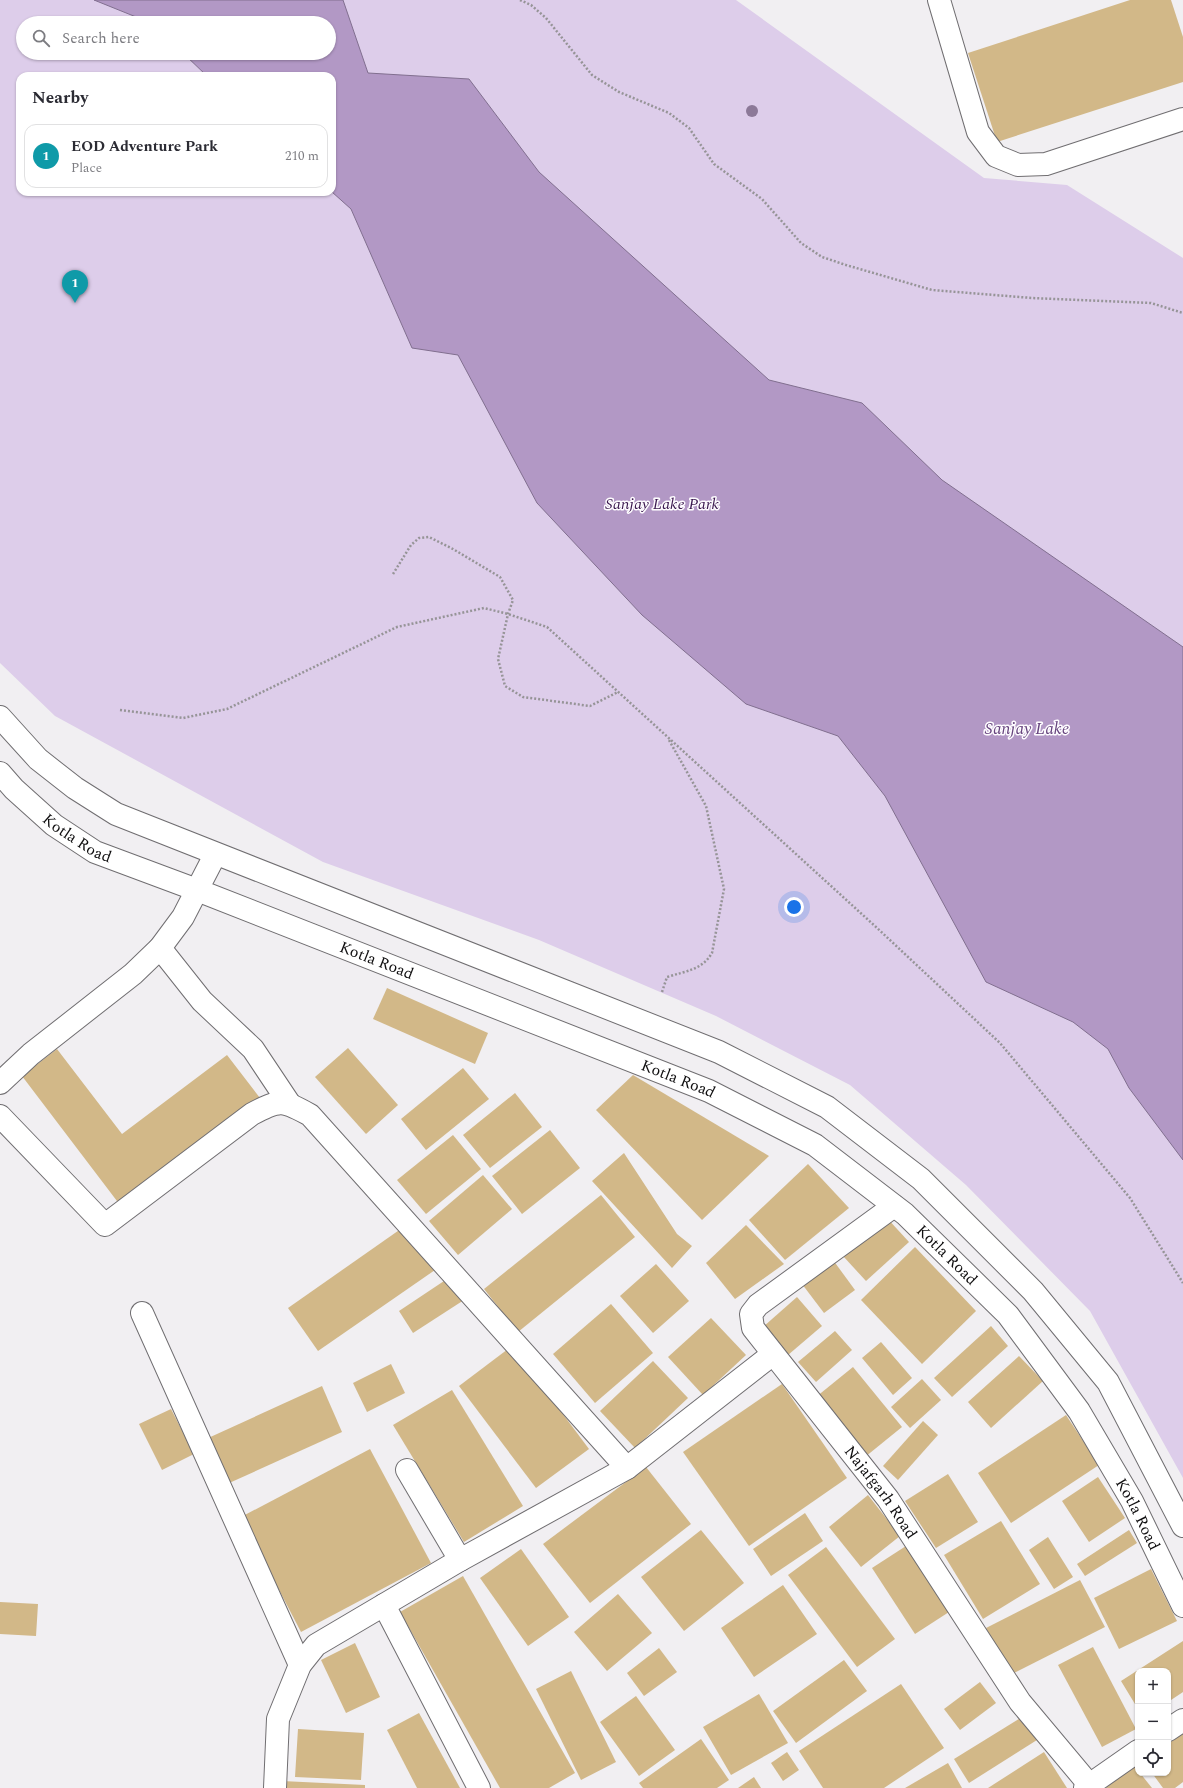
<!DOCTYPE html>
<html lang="en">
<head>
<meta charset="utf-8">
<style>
  body { margin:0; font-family:Spectral,serif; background:#f2f2f3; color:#2b2b33 }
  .controls { position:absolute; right:12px; bottom:12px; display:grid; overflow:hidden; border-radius:8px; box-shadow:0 1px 3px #0004 }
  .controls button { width:36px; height:36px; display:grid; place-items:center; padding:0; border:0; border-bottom:1px solid #e1e1e2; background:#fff; color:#2b2b33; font:20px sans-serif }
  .you { position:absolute; left:794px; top:907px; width:14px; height:14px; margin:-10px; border:3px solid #fff; border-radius:50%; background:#1a73e8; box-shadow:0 0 0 6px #1a73e833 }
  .badge { display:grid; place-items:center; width:26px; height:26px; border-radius:50%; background:#b45309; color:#fff; font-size:13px; font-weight:700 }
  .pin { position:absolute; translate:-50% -33px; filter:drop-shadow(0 1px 2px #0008) }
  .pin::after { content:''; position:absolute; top:21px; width:14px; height:12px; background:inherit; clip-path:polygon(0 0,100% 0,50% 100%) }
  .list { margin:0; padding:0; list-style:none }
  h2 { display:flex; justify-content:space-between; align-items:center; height:52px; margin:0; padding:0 16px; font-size:17px }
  h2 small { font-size:13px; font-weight:400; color:#7c7c81 }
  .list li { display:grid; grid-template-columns:26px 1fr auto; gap:12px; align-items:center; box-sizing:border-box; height:64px; margin:0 8px 8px; padding:0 8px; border:1px solid #e1e1e2; border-radius:12px }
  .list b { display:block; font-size:15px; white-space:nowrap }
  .list p { margin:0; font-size:13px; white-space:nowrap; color:#7c7c81 }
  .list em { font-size:13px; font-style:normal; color:#7c7c81 }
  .icon { flex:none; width:22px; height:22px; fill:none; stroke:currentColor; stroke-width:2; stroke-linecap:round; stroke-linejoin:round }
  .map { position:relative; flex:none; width:1183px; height:1788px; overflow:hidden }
  .search { position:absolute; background:#fff; box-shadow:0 1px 3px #0004; left:16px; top:16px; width:320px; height:44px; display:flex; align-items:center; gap:10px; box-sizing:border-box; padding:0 14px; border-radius:22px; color:#7c7c81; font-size:15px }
  .panel { position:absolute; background:#fff; box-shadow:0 1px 3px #0004; left:16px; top:72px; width:320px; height:124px; border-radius:12px }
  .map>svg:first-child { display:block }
</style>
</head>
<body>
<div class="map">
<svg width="1183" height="1788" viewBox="0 0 1183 1788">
  <rect width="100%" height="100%" fill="#f1eff2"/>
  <!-- green -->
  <path fill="#ddcdea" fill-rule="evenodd" d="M0 0H736L984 178 1067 185 1183 258V1478L1090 1311 966 1185 850 1085 716 1016 539 940 323 862 55 716 0 663ZM23 23H329V53H23ZM20 76H332V192H20Z"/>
  <!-- water -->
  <polygon fill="#b298c5" stroke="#816f8f" points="94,0 343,0 368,73 469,79 539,172 769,380 862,403 942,480 1183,647 1183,1160 1129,1088 1108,1049 1073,1022 986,982 885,796 838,736 746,704 642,615 537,503 458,355 412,348 351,209 332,192 332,76 207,76 183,53 329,53 329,23 151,23"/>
  <!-- building -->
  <g fill="#d2b888">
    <polygon points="1130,0 1171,0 1183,37 1183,82 997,142 968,53"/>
    <polygon points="387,988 488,1033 475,1064 373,1019"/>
    <polygon points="348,1048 398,1105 366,1134 315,1077"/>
    <polygon points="57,1049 122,1134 227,1055 260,1098 120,1205 22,1076"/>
    <polygon points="463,1068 489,1099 426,1150 401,1119"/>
    <polygon points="633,1075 769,1156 702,1220 596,1110"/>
    <polygon points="515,1093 542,1127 490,1168 463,1135"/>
    <polygon points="550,1130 580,1168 522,1214 492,1176"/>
    <polygon points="453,1135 481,1169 426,1214 397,1180"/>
    <polygon points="624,1153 677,1234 692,1246 672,1268 592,1181"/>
    <polygon points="808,1164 849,1208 785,1260 749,1220"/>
    <polygon points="483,1175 512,1209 458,1255 429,1221"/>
    <polygon points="601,1195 635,1237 518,1332 484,1289"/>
    <polygon points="886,1217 909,1242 866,1281 843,1256"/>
    <polygon points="746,1225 784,1264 735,1299 706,1263"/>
    <polygon points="405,1226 435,1270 318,1351 288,1308"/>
    <polygon points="915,1247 976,1311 922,1364 861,1300"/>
    <polygon points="833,1260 855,1290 824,1313 802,1284"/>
    <polygon points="656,1264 689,1301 653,1333 620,1296"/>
    <polygon points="450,1277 464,1300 413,1333 399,1311"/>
    <polygon points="797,1297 822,1326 788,1355 763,1327"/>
    <polygon points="611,1304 653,1353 595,1403 553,1354"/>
    <polygon points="711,1318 746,1355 703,1395 668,1357"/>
    <polygon points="991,1326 1008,1346 952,1397 934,1378"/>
    <polygon points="835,1331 852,1350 816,1382 798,1362"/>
    <polygon points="881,1342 912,1378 893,1395 862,1358"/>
    <polygon points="512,1346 589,1449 536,1488 459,1386"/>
    <polygon points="1019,1356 1043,1381 991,1428 968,1402"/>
    <polygon points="653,1361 688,1398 635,1448 600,1411"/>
    <polygon points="391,1364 405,1393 367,1412 353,1383"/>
    <polygon points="853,1367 902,1427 865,1457 816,1397"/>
    <polygon points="922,1379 941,1400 910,1428 891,1407"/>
    <polygon points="782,1384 847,1478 749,1546 683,1452"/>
    <polygon points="322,1386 342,1432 227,1484 206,1439"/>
    <polygon points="452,1390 523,1506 464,1542 393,1425"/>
    <polygon points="171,1409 194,1454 162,1470 139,1424"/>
    <polygon points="1066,1415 1099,1465 1011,1523 978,1473"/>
    <polygon points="923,1421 938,1435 898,1480 883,1466"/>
    <polygon points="370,1449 431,1563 301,1632 241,1517"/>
    <polygon points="646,1467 691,1524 590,1603 543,1544"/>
    <polygon points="948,1474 978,1522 936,1548 905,1501"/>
    <polygon points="1098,1477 1125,1518 1089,1542 1062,1501"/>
    <polygon points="868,1495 900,1536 861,1567 829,1527"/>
    <polygon points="805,1513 823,1541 771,1576 753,1549"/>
    <polygon points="1001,1521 1040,1584 983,1619 944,1555"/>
    <polygon points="701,1530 744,1583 684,1631 641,1577"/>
    <polygon points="1129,1530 1137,1543 1085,1576 1077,1564"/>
    <polygon points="1048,1537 1073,1577 1054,1589 1029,1550"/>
    <polygon points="906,1546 949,1612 915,1634 872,1568"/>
    <polygon points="826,1547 895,1639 857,1667 788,1575"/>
    <polygon points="521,1549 569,1617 528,1646 480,1578"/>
    <polygon points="1151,1569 1177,1621 1119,1649 1094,1598"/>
    <polygon points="463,1576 575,1773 549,1788 500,1788 400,1612"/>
    <polygon points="1080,1580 1105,1627 1010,1675 986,1628"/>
    <polygon points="783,1585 817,1634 754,1677 721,1628"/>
    <polygon points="618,1594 652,1633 607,1671 574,1632"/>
    <polygon points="0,1602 38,1604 36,1636 0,1634"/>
    <polygon points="1183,1641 1183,1692 1168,1702 1168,1671 1138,1671 1138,1709 1121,1681"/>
    <polygon points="355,1643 380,1697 346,1713 321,1660"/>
    <polygon points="1093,1647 1136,1729 1102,1747 1058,1665"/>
    <polygon points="659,1648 677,1672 644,1696 627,1673"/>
    <polygon points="844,1660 867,1691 796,1743 773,1711"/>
    <polygon points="571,1671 616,1762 581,1780 536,1689"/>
    <polygon points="980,1682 996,1703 960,1730 944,1709"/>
    <polygon points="901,1684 944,1748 884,1788 823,1788 799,1751"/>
    <polygon points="759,1694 788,1743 731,1775 703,1727"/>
    <polygon points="636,1696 675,1750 639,1776 600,1722"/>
    <polygon points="419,1713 460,1788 417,1788 387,1730"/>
    <polygon points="1022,1717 1037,1740 969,1783 954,1759"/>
    <polygon points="298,1729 364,1733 361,1780 295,1777"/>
    <polygon points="1183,1733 1183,1782 1175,1788 1163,1788 1152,1773 1168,1773 1168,1744"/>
    <polygon points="701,1739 729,1780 717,1788 643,1788 639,1783"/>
    <polygon points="787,1752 799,1770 783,1781 771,1763"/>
    <polygon points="1044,1752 1067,1788 988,1788"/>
    <polygon points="1130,1760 1138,1770 1138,1773 1140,1773 1152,1788 1107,1788 1099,1783"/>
    <polygon points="948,1763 962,1788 905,1788"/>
    <polygon points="754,1777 761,1788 738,1788"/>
    <polygon points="282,1781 365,1785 365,1788 282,1788"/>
  </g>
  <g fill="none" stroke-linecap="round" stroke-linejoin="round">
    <!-- street casing -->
    <g stroke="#706e71" stroke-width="24">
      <g id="street">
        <polyline points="939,0 978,132 996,156 1018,165 1046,164 1183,119"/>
        <polyline points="160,948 202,1001 253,1049 289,1103"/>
        <polyline points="0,1083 31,1054 133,974 160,948 183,917 215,855"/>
        <path d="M0 1116 105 1225 252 1114C280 1099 283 1100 310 1115L627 1468"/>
        <path id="s1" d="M894 1206 758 1305 751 1314 753 1328 888 1499 1020 1702 1092 1788"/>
        <polyline points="142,1313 300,1665"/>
        <polyline points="407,1470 460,1560"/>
        <polyline points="384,1605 479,1788"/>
        <polyline points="1168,1730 1183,1720"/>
        <polyline points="275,1788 278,1719 300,1665 316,1645 460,1560 627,1468 773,1354"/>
        <polyline points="1085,1788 1138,1751"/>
      </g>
    </g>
    <!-- secondary casing -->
    <g stroke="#706e71" stroke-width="24">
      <g id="secondary">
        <polyline points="0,717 38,759 75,788 116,814 719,1052 827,1107 921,1179 1033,1291 1108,1382 1183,1526"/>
        <path id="s2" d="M0 773 14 789 54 825 95 852 197 890 709 1091 815 1145 905 1214 1008 1315 1079 1411 1132 1501 1183 1606"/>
      </g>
    </g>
    <!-- path -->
    <g stroke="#969497" stroke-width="2.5" stroke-dasharray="2 2" stroke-linecap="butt">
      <polyline points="520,0 531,5 546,18 592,75 619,92 669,113 689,128 714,164 762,199 801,243 822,257 846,265 932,290 1032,298 1151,303 1183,313"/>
      <polyline points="393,574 411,545 419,538 429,537 453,549 500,577 513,600 508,614 498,659 505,686 523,697 590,706 618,692"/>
      <polyline points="120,710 183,718 227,709 397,627 484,608 508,614 547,627 876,927 1000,1043 1130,1198 1183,1283"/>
      <path d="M662 992 667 977C686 971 702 970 712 953L724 889 706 806 669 740"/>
    </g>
    <!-- street -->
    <use href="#street" stroke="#fff" stroke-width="22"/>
    <!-- secondary -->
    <use href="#secondary" stroke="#fff" stroke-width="22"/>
  </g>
  <!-- trees -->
  <circle fill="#8c7998" cx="752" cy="111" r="6"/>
  <g text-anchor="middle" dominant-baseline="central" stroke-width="3" stroke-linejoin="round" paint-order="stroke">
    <!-- park labels -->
    <g font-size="16" font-style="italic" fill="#3a184f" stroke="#fefcff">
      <text x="662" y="504">Sanjay Lake Park</text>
    </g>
    <!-- street labels -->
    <g font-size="16" fill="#100f10" stroke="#fefcff">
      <text stroke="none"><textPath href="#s2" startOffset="102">Kotla Road</textPath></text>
      <text stroke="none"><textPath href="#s2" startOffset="426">Kotla Road</textPath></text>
      <text stroke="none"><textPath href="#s2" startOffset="750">Kotla Road</textPath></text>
      <text stroke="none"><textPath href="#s2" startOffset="1074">Kotla Road</textPath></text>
      <text stroke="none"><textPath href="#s1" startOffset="402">Najafgarh Road</textPath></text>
      <text stroke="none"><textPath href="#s2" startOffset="1398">Kotla Road</textPath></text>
    </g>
    <!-- water labels -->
    <g font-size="17" font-style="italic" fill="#66447e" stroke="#fefcff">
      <text x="1027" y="729">Sanjay Lake</text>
    </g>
  </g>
</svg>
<div class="controls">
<button>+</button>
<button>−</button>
<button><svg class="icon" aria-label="locate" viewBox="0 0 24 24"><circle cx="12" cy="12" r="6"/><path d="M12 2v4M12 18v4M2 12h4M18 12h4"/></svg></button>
</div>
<div class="you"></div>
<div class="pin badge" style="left:75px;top:303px;background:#0f9aa8">1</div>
<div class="search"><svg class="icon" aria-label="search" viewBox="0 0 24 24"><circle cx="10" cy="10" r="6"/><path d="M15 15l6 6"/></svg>Search here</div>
<section class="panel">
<h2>Nearby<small></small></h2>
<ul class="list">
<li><span class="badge" style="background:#0f9aa8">1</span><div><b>EOD Adventure Park</b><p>Place</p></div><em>210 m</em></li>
</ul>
</section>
</div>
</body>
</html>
